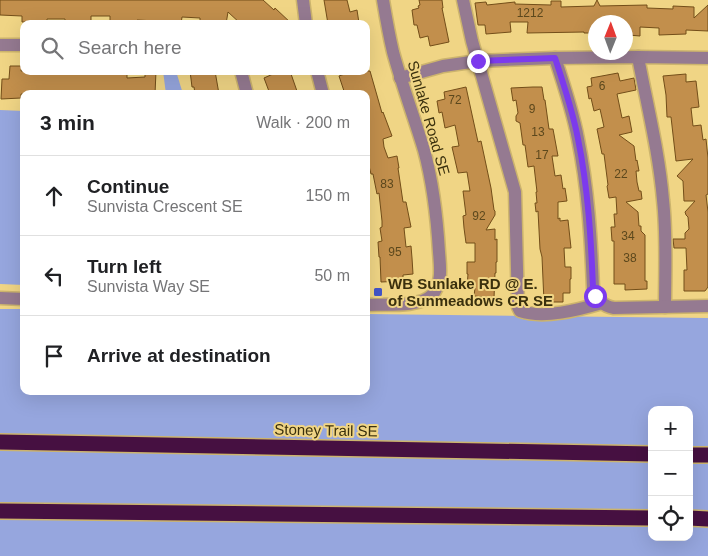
<!DOCTYPE html>
<html lang="en">
<head>
<meta charset="utf-8">
<style>
  body { margin:0; font-family:Helvetica,sans-serif; background:#f6f6f6; color:#202124 }
  .controls { position:absolute; right:15px; bottom:15px; display:grid; overflow:hidden; border-radius:10px; box-shadow:0 5px 20px #0002 }
  .controls button { width:45px; height:45px; display:grid; place-items:center; padding:0; border:0; border-bottom:1px solid #e0e0e0; background:#fff; color:#202124; font:25px sans-serif }
  .compass { position:absolute; left:588px; top:15px; width:45px; height:45px; border-radius:50%; background:#fff; box-shadow:0 5px 20px #0002; rotate:1deg }
  .stop { position:absolute; width:15px; height:15px; margin:-11px; border:4px solid #7c3aed; border-radius:50%; background:#fff }
  .stop.end { background:#7c3aed; border-color:#fff; box-shadow:0 1px 5px #0008 }
  .list { margin:0; padding:0; list-style:none }
  h2 { display:flex; justify-content:space-between; align-items:center; height:65px; margin:0; padding:0 20px; font-size:21px }
  h2 small { font-size:16px; font-weight:400; color:#757577 }
  .list li { display:grid; grid-template-columns:32px 1fr auto; gap:15px; align-items:center; box-sizing:border-box; height:80px; padding:0 20px; border-top:1px solid #e0e0e0 }
  .list b { display:block; font-size:19px; white-space:nowrap }
  .list p { margin:0; font-size:16px; white-space:nowrap; color:#757577 }
  .list em { font-size:16px; font-style:normal; color:#757577 }
  .icon { flex:none; width:28px; height:28px; fill:none; stroke:currentColor; stroke-width:2; stroke-linecap:round; stroke-linejoin:round }
  .map { position:relative; flex:none; width:708px; height:556px; overflow:hidden }
  .search { position:absolute; background:#fff; box-shadow:0 5px 20px #0002; left:20px; top:20px; width:350px; height:55px; display:flex; align-items:center; gap:12px; box-sizing:border-box; padding:0 18px; border-radius:10px; color:#757577; font-size:19px }
  .panel { position:absolute; background:#fff; box-shadow:0 5px 20px #0002; left:20px; top:90px; width:350px; height:305px; border-radius:10px }
  .map>svg:first-child { display:block }
</style>
</head>
<body>
<div class="map">
<svg width="708" height="556" viewBox="0 0 708 556">
  <rect width="100%" height="100%" fill="#f0d585"/>
  <!-- green -->
  <g fill="#96a6de" fill-rule="evenodd">
    <polygon points="163,71 176,71 183,94 166,94"/>
    <polygon points="0,110 24,111 24,285 0,284"/>
    <path d="M0 309H24V391H366V314L708 318V556H0ZM652 410H689V537H652Z"/>
  </g>
  <!-- building -->
  <g fill="#c28f4c" stroke="#734e19">
    <polygon points="0,0 263,0 274,10 275,8 292,24 241,24 228,12 226,24 200,24 200,18 182,17 181,24 156,24 156,21 137,20 137,24 110,24 110,16 91,16 91,24 65,23 65,19 47,19 47,24 35,24 35,22 22,22 22,16 0,15"/>
    <polygon points="324,0 347,0 350,12 357,10 359,23 353,24 328,24"/>
    <polygon points="419,0 442,0 443,8 442,8 449,42 430,46 428,36 420,38 417,25 414,25 412,10 419,8 418,6 420,5"/>
    <polygon points="597,0 600,6 647,5 647,8 673,9 673,6 694,7 694,18 708,5 708,31 686,30 686,34 659,35 659,28 640,27 640,36 628,35 628,34 626,34 626,22 596,22 596,33 584,33 584,32 527,33 528,22 510,22 511,32 486,34 485,25 478,25 475,3 486,2 487,5 515,2 515,4 551,5 551,1 561,1 561,7 594,6"/>
    <polygon points="10,66 22,66 21,71 36,71 36,74 56,74 56,71 81,71 81,74 100,74 100,71 127,71 127,78 145,77 145,71 156,71 155,94 21,94 21,98 1,99 2,79 9,79"/>
    <polygon points="190,71 215,71 219,94 195,94 194,87 192,87"/>
    <polygon points="272,71 290,71 298,94 270,94 264,78 273,74"/>
    <polygon points="353,71 370,71 382,113 383,112 392,136 383,139 384,147 388,158 397,156 399,168 398,168 403,202 406,202 411,227 404,228 406,247 411,246 412,258 413,274 403,275 403,281 381,282 380,257 379,257 378,242 382,241 380,228 382,227 382,221 379,193 377,194 373,174 371,174 366,154 366,94 345,94 339,76"/>
    <polygon points="618,73 620,81 634,78 636,90 617,94 622,118 629,116 632,132 619,135 634,146 636,161 637,160 639,171 636,171 637,182 639,191 641,191 642,199 626,202 638,212 639,226 641,226 641,231 645,235 645,281 647,281 647,289 625,290 625,284 614,284 614,241 612,241 611,227 615,227 614,214 617,214 616,197 609,198 607,186 608,185 604,154 602,154 597,129 604,127 600,109 594,111 591,98 589,99 587,87 592,86 591,78"/>
    <polygon points="686,74 686,82 696,81 699,107 691,108 693,126 701,125 703,140 706,139 708,158 708,194 706,195 708,212 708,287 705,291 684,291 684,270 687,270 686,248 674,248 673,239 685,239 685,233 689,229 688,217 686,215 685,212 695,201 684,201 683,181 677,176 693,159 676,161 671,117 667,117 666,95 663,76"/>
    <polygon points="466,87 478,142 481,141 491,188 494,210 495,211 495,215 486,230 495,229 495,240 497,239 497,262 496,262 496,273 495,273 494,298 474,296 475,288 467,287 468,274 467,274 467,262 475,262 475,243 466,243 464,228 463,216 466,215 463,191 470,191 467,172 458,173 452,147 459,146 455,125 445,128 442,112 439,113 437,101 445,99 444,92"/>
    <polygon points="533,87 542,87 544,100 545,100 549,129 553,129 558,156 552,156 555,176 561,175 563,189 565,188 567,201 558,202 558,219 560,218 560,221 568,220 571,248 564,248 565,267 571,267 571,279 570,279 570,293 563,293 563,302 544,302 542,257 540,249 538,211 536,212 535,203 537,203 536,192 537,192 534,166 528,167 525,145 523,145 520,123 516,121 516,116 518,113 516,100 513,101 511,88"/>
  </g>
  <g fill="none" stroke-linecap="round" stroke-linejoin="round">
    <!-- minor casing -->
    <g stroke="#ccb46d" stroke-width="15">
      <g id="minor">
        <polyline points="303,0 306,24"/>
        <path d="M463 0 472 41 515 192 518 307 520 311C544 319 578 310 602 303"/>
        <polyline points="0,45 24,45"/>
        <path d="M638 57C647 105 659 152 663 200 667 236 665 272 665 307"/>
        <path d="M555 58C564 85 573 112 578 139 588 188 591 238 593 288 596 299 602 306 614 308L708 306"/>
        <polyline points="241,71 247,94"/>
        <polyline points="317,71 323,94"/>
        <polyline points="400,78 443,66 478,61 555,58 638,57 708,58"/>
        <polyline points="0,298 24,299"/>
        <path d="M366 305C384 304 420 308 432 295 443 283 440 266 439 252 437 218 433 183 424 150 414 117 402 85 393 52 389 35 386 18 383 0"/>
      </g>
    </g>
    <!-- highway casing -->
    <g stroke="#ccb46d" stroke-width="18">
      <g id="highway">
        <polyline points="0,442 652,454"/>
        <polyline points="689,455 708,455"/>
        <polyline points="0,511 652,518"/>
        <polyline points="689,518 708,519"/>
      </g>
    </g>
    <!-- minor -->
    <use href="#minor" stroke="#957a91" stroke-width="12"/>
    <!-- highway -->
    <use href="#highway" stroke="#461041" stroke-width="15"/>
  </g>
  <g fill="none" stroke-linecap="round" stroke-linejoin="round">
    <!-- route -->
    <path stroke="#7c3aed" stroke-width="6" d="M478 61 555 58C564 85 573 112 578 139 588 188 591 238 593 288L595 296"/>
  </g>
  <!-- markers -->
  <rect fill="#4355c9" stroke="#f0d585" stroke-width="2" x="373" y="287" width="10" height="10" rx="2.5"/>
  <g text-anchor="middle" dominant-baseline="central" stroke-width="4" stroke-linejoin="round" paint-order="stroke">
    <!-- number labels -->
    <g font-size="12" fill="#5c481d">
      <text x="530" y="13">1212</text>
      <text x="602" y="86">6</text>
      <text x="455" y="100">72</text>
      <text x="532" y="109">9</text>
      <text x="538" y="132">13</text>
      <text x="542" y="155">17</text>
      <text x="621" y="174">22</text>
      <text x="387" y="184">83</text>
      <text x="479" y="216">92</text>
      <text x="628" y="236">34</text>
      <text x="395" y="252">95</text>
      <text x="630" y="258">38</text>
    </g>
    <!-- street labels -->
    <g font-size="15" fill="#3a300d" stroke="#f0d585">
      <text transform="translate(429 118) rotate(74)">Sunlake Road SE</text>
      <text transform="translate(326 430) rotate(1)">Stoney Trail SE</text>
    </g>
    <!-- poi labels -->
    <g font-size="15" font-weight="bold" fill="#3a300d" stroke="#f0d585" text-anchor="start">
      <text x="388" y="283">WB Sunlake RD @ E.<tspan x="388" dy="17">of Sunmeadows CR SE</tspan></text>
    </g>
  </g>
</svg>
<div class="controls">
<button>+</button>
<button>−</button>
<button><svg class="icon" aria-label="locate" viewBox="0 0 24 24"><circle cx="12" cy="12" r="6"/><path d="M12 2v4M12 18v4M2 12h4M18 12h4"/></svg></button>
</div>
<svg class="compass" viewBox="-18 -18 36 36"><path d="M0-13l5 13h-10z" fill="#e53935"/><path d="M0 13l5-13h-10z" fill="#757577"/></svg>
<div class="stop" style="left:595px;top:296px"></div>
<div class="stop end" style="left:478px;top:61px"></div>
<div class="search"><svg class="icon" aria-label="search" viewBox="0 0 24 24"><circle cx="10" cy="10" r="6"/><path d="M15 15l6 6"/></svg>Search here</div>
<section class="panel">
<h2>3 min<small>Walk · 200 m</small></h2>
<ul class="list">
<li><svg class="icon" aria-label="ahead" viewBox="0 0 24 24"><path d="M12 20V5M6 11l6-6 6 6"/></svg><div><b>Continue</b><p>Sunvista Crescent SE</p></div><em>150 m</em></li>
<li><svg class="icon" aria-label="left" viewBox="0 0 24 24"><path d="M17 20v-9H6M10 6l-5 5 5 5"/></svg><div><b>Turn left</b><p>Sunvista Way SE</p></div><em>50 m</em></li>
<li><svg class="icon" aria-label="arrive" viewBox="0 0 24 24"><path d="M6 21V4h12l-3 4 3 4H6"/></svg><div><b>Arrive at destination</b></div></li>
</ul>
</section>
</div>
</body>
</html>
